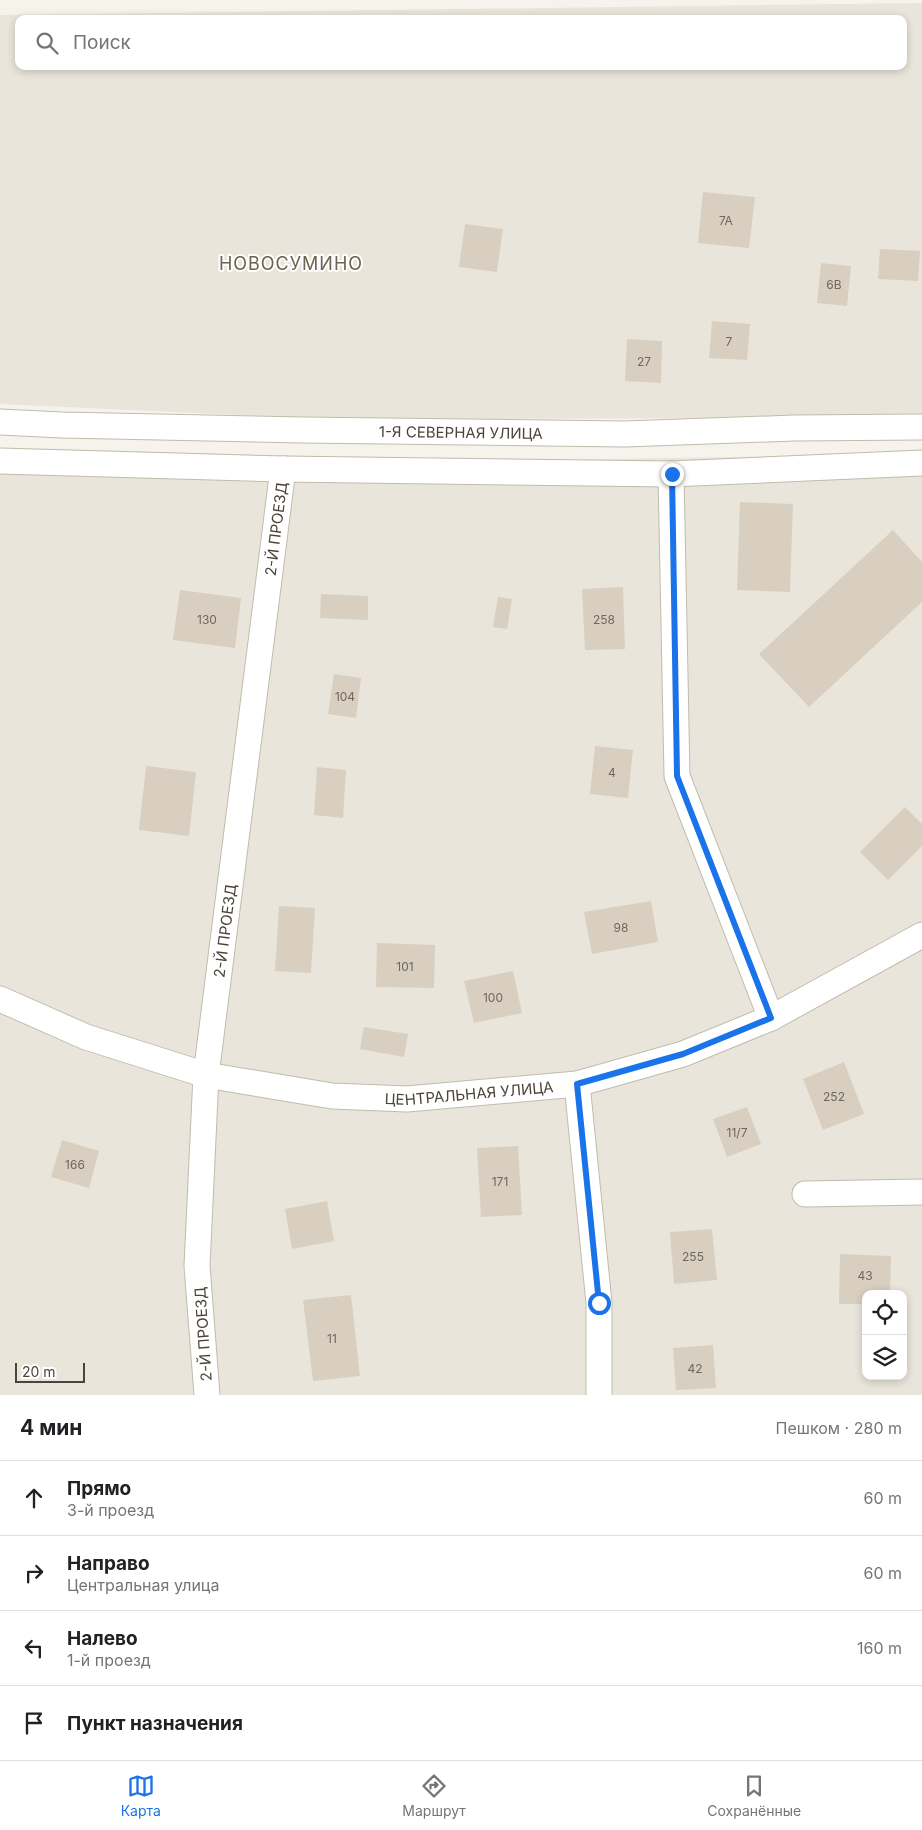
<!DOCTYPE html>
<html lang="ru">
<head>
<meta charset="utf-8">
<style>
  body { margin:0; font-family:Inter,sans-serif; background:#f6f6f6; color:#202124 }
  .controls { position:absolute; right:15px; bottom:15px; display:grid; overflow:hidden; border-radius:10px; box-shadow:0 2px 8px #0003 }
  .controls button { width:45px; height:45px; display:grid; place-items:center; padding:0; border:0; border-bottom:1px solid #e0e0e0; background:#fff; color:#202124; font:25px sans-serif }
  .scale { position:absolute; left:15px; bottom:12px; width:70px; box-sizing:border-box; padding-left:5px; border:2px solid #4b4439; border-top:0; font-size:14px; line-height:18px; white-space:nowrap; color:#4b4439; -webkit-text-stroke:4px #fff; paint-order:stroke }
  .stop { position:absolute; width:15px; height:15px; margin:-11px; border:4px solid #1a73e8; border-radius:50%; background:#fff }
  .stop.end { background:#1a73e8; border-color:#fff; box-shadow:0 1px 5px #0008 }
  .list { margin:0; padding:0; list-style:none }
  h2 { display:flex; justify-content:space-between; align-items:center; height:65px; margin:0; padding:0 20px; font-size:21px }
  h2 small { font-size:16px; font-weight:400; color:#757577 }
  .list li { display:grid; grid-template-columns:32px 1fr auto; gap:15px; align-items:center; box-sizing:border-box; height:75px; padding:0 20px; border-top:1px solid #e0e0e0 }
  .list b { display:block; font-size:19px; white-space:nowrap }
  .list p { margin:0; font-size:16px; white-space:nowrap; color:#757577 }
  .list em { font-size:16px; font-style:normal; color:#757577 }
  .icon { flex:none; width:28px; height:28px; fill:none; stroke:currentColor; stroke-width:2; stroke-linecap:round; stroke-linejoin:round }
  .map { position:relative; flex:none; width:922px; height:1395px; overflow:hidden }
  .search { position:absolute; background:#fff; box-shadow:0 2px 8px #0003; left:15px; right:15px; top:15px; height:55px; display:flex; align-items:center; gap:12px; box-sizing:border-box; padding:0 18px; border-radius:10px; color:#757577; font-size:19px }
  .sheet { height:365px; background:#fff }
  nav { display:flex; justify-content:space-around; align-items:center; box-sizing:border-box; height:70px; border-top:1px solid #e0e0e0; background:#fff; font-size:14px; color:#757577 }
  nav a { display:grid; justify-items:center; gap:2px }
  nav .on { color:#1a73e8 }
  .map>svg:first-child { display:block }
</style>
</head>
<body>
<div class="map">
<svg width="922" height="1395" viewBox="0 0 922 1395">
  <rect width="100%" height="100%" fill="#f6f3ec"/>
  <!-- residential -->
  <g fill="#eae5da" fill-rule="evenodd">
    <path d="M922 3V416L886 418 329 419 0 404V15ZM19 19H903V66H19Z"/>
    <path d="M0 448 494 461 922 454V1395H0ZM866 1294H903V1376H866Z"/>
  </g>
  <!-- building -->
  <g fill="#d8cfc1">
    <polygon points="703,192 755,197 749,248 698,243"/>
    <polygon points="465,224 503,229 497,272 459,267"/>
    <polygon points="880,249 920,251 918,281 878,279"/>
    <polygon points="821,263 851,266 847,306 817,303"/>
    <polygon points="712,321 750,324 747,360 709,358"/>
    <polygon points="627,339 662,341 661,383 625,381"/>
    <polygon points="740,502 793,504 790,592 737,590"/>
    <polygon points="893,530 922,562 922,602 809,707 759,654"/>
    <polygon points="623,587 625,649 585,650 582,589"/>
    <polygon points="180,590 241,598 235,648 173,640"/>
    <polygon points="321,594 368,596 368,620 320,618"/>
    <polygon points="498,597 512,599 507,629 493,627"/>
    <polygon points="334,674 361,678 356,718 328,714"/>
    <polygon points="595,746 633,750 628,798 590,794"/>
    <polygon points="146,766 196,772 189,836 139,830"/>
    <polygon points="317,767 346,770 343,818 314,815"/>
    <polygon points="905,807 922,824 922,846 888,880 860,852"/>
    <polygon points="651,901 658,942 592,954 584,912"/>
    <polygon points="279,906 315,908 311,973 275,971"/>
    <polygon points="377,943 435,945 434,988 376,987"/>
    <polygon points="513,971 522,1013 474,1023 464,981"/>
    <polygon points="364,1027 408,1034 404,1057 360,1049"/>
    <polygon points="844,1062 864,1114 823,1130 803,1079"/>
    <polygon points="747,1107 761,1144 727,1157 713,1119"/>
    <polygon points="62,1140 99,1151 89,1188 51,1177"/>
    <polygon points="518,1146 522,1215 481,1217 477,1148"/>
    <polygon points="327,1201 334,1241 292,1249 285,1209"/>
    <polygon points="712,1229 717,1280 674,1284 670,1232"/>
    <polygon points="840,1254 891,1256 890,1294 866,1294 866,1304 839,1304"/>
    <polygon points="351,1295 360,1376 313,1381 303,1300"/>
    <polygon points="713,1345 716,1388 676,1390 673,1348"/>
  </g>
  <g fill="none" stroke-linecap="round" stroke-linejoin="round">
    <!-- street casing -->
    <g stroke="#c2bbae" stroke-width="27">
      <g id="street">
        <path id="s1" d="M0 422 62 425 303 430 625 434 794 428 922 427"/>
        <polyline points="0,461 283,469 671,474 922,463"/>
        <polyline points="671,474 677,776 771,1018"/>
        <path id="s2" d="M0 999 86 1037 206 1075 332 1096 407 1099 577 1084 683 1054 771 1018 922 935"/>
        <polyline points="577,1084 599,1303 599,1395"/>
        <polyline points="805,1194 922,1192"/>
        <path id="s3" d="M207 1395 197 1266 206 1075 283 469"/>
      </g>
    </g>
    <!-- street -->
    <use href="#street" stroke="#fff" stroke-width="25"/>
  </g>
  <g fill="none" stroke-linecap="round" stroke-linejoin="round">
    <!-- route -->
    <polyline stroke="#1a73e8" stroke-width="6" points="599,1303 577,1084 683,1054 771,1018 677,776 672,474"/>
  </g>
  <g text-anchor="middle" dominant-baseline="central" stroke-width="4" stroke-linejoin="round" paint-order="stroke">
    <!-- number labels -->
    <g font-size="12" fill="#6e675b">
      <text x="726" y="220">7А</text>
      <text x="834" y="284">6В</text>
      <text x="729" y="341">7</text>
      <text x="644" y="361">27</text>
      <text x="207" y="619">130</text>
      <text x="604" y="619">258</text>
      <text x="345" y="696">104</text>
      <text x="612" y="772">4</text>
      <text x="621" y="927">98</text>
      <text x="405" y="966">101</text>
      <text x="493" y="997">100</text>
      <text x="834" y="1096">252</text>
      <text x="737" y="1132">11/7</text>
      <text x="75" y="1164">166</text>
      <text x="500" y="1181">171</text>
      <text x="693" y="1256">255</text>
      <text x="865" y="1275">43</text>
      <text x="332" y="1338">11</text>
      <text x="695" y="1368">42</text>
    </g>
    <!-- street labels -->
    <g font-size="15" fill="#4b4439" stroke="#fff">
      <text stroke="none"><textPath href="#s1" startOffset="461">1-Я СЕВЕРНАЯ УЛИЦА</textPath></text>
      <text stroke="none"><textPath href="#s3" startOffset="871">2-Й ПРОЕЗД</textPath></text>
      <text stroke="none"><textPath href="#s3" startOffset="466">2-Й ПРОЕЗД</textPath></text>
      <text stroke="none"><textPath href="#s2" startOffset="485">ЦЕНТРАЛЬНАЯ УЛИЦА</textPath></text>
      <text transform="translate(203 1334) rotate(-94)">2-Й ПРОЕЗД</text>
    </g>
    <!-- quarter labels -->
    <g font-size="18" letter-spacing="1" fill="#6e6250" stroke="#fff">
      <text x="291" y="263">НОВОСУМИНО</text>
    </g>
  </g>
</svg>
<div class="controls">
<button><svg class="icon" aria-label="locate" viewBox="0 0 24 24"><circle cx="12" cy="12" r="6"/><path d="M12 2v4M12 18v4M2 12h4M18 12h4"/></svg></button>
<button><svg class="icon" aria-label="layers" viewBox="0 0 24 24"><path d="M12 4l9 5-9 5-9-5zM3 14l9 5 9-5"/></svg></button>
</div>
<div class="scale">20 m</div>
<div class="stop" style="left:599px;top:1303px"></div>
<div class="stop end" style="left:672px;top:474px"></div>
<div class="search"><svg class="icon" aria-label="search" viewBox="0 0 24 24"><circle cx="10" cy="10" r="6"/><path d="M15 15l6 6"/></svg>Поиск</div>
</div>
<section class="sheet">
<h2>4 мин<small>Пешком · 280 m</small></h2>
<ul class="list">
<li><svg class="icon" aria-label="ahead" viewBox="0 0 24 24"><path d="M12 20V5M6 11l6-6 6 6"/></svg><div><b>Прямо</b><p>3-й проезд</p></div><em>60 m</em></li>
<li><svg class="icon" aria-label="right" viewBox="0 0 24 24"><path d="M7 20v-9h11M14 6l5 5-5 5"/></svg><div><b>Направо</b><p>Центральная улица</p></div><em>60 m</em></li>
<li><svg class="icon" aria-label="left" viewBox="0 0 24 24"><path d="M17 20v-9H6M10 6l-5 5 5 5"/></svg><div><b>Налево</b><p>1-й проезд</p></div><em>160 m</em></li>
<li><svg class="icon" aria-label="arrive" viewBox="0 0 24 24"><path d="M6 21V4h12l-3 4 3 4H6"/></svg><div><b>Пункт назначения</b></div></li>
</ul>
</section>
<nav>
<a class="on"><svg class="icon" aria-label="map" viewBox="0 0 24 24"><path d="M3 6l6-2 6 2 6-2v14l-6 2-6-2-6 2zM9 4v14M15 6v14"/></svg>Карта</a>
<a><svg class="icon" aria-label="directions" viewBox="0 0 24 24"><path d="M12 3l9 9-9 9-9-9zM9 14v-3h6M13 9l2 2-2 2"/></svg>Маршрут</a>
<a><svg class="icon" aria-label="saved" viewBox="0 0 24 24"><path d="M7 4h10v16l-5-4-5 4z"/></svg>Сохранённые</a>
</nav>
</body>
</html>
